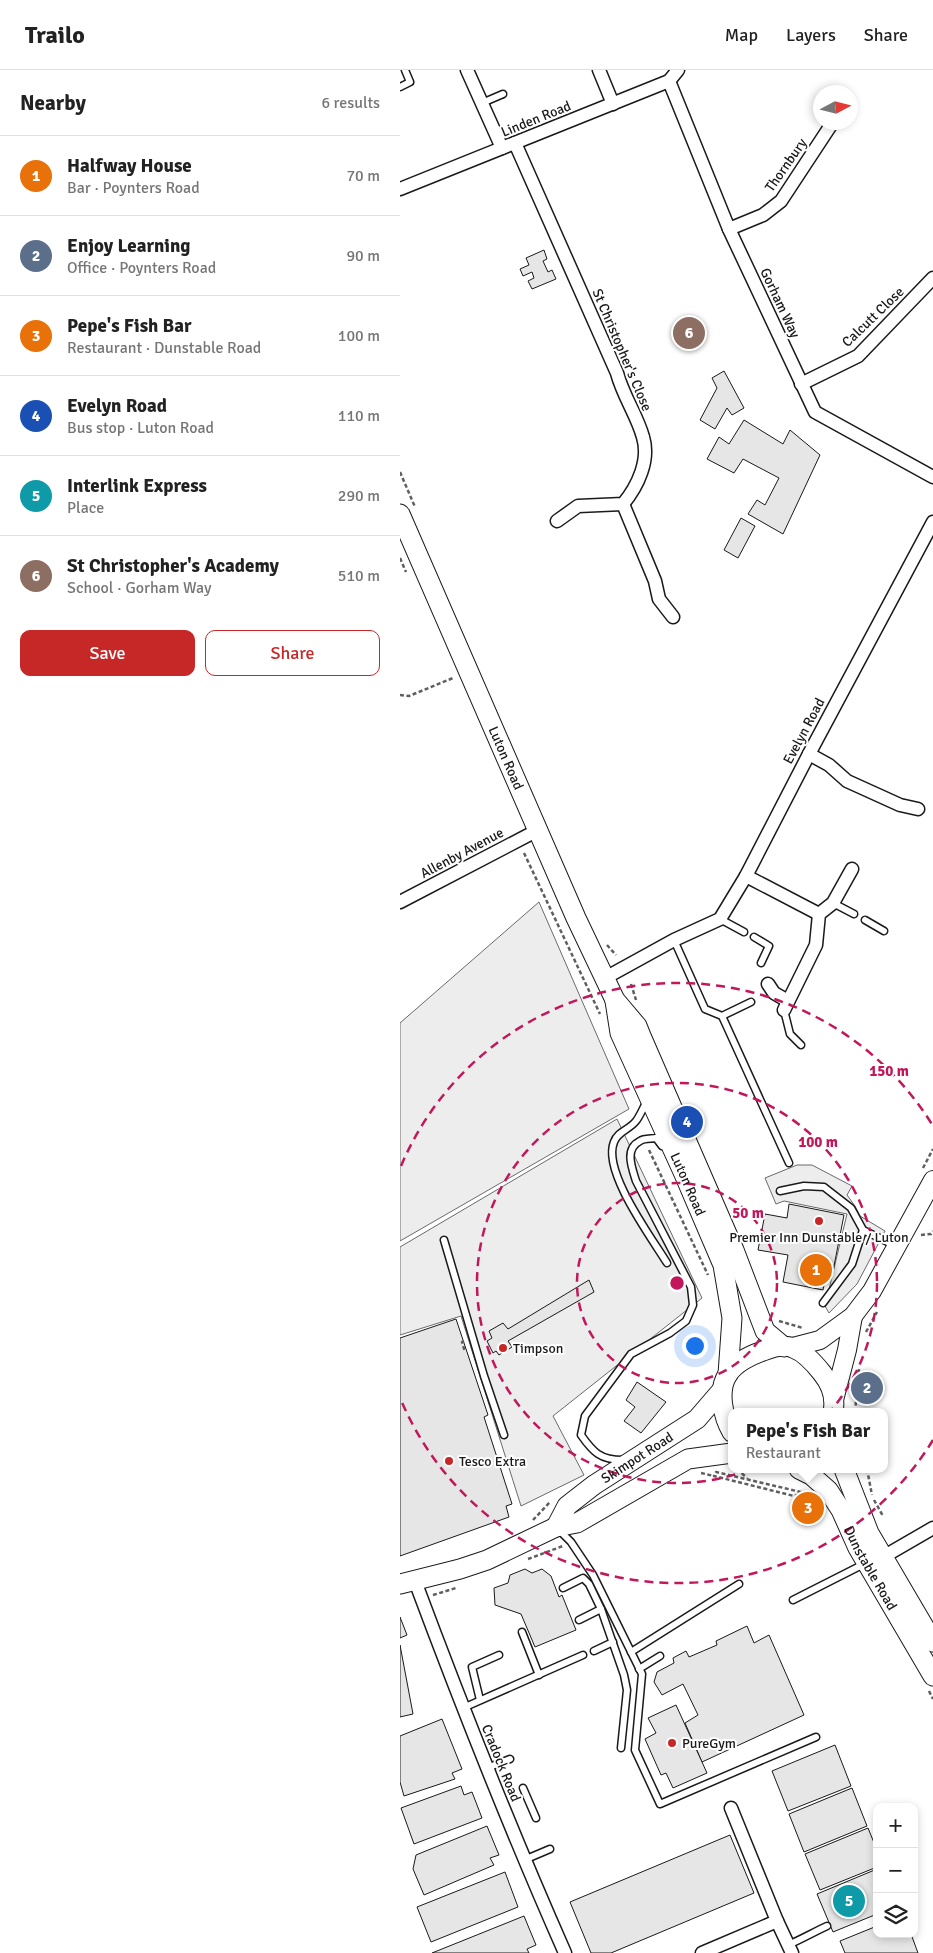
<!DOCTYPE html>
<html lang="en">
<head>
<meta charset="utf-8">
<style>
  body { margin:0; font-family:Signika,sans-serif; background:#f6f6f6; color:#222 }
  .controls { position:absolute; right:15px; bottom:15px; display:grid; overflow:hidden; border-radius:10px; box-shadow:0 2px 8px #0003 }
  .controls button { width:45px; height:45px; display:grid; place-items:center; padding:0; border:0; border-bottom:1px solid #e0e0e0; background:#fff; color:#222; font:25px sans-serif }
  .compass { position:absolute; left:413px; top:15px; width:45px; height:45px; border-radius:50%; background:#fff; box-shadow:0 2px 8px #0003; rotate:83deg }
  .you { position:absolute; left:294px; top:1275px; width:18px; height:18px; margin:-12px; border:4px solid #fff; border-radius:50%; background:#1a73e8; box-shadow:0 0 0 8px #1a73e833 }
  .badge { display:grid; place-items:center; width:32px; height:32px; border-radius:50%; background:#c62828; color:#fff; font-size:16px; font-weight:700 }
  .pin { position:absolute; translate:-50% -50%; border:2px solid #fff; box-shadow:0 1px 5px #0006 }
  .popup { position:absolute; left:328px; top:1338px; width:160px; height:65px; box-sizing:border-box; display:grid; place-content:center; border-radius:10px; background:#fff; filter:drop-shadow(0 1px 4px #0005); font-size:16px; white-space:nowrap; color:#767676 }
  .popup b { font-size:19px; color:#222 }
  .popup::after { content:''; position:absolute; left:50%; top:100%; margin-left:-10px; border:10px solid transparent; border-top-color:#fff }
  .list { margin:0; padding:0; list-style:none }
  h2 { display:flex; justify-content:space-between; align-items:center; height:65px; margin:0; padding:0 20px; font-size:21px }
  h2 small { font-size:16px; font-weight:400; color:#767676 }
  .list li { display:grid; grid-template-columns:32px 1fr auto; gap:15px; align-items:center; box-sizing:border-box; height:80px; padding:0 20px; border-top:1px solid #e0e0e0 }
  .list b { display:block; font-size:19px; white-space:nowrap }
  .list p { margin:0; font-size:16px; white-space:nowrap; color:#767676 }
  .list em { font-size:16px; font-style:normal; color:#767676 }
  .actions { display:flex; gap:10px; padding:15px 20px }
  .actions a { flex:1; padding:11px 0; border:1px solid #c62828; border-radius:10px; text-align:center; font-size:18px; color:#c62828 }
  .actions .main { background:#c62828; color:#fff }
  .icon { flex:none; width:28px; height:28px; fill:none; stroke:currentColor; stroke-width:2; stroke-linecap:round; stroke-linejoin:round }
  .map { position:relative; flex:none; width:533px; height:1883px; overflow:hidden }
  header { display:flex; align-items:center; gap:30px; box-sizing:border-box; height:70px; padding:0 25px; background:#fff; border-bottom:1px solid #e0e0e0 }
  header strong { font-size:24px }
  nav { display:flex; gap:28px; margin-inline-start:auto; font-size:18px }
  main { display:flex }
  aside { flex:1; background:#fff }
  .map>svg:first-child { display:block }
</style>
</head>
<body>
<header>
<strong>Trailo</strong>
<nav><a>Map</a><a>Layers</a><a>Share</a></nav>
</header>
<main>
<aside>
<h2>Nearby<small>6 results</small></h2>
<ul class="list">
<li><span class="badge" style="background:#e8710a">1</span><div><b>Halfway House</b><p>Bar · Poynters Road</p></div><em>70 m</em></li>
<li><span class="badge" style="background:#5c6f8a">2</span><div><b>Enjoy Learning</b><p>Office · Poynters Road</p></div><em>90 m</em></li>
<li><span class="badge" style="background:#e8710a">3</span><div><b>Pepe's Fish Bar</b><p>Restaurant · Dunstable Road</p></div><em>100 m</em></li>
<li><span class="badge" style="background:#1a4fb4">4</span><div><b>Evelyn Road</b><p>Bus stop · Luton Road</p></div><em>110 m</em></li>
<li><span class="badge" style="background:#0f9aa8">5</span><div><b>Interlink Express</b><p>Place</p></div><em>290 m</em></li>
<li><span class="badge" style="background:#8d6e63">6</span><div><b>St Christopher's Academy</b><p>School · Gorham Way</p></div><em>510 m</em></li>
</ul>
<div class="actions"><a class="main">Save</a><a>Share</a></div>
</aside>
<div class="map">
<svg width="533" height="1883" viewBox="0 0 533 1883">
  <rect width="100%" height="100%" fill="#fff"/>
  <!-- built -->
  <g fill="#ededed" stroke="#6a6a6a">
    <polygon points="139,832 229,1039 0,1171 0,953"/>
    <polygon points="217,1049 302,1228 153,1346 184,1405 121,1436 61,1246 0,1265 0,1177"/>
    <polygon points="397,1095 412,1095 452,1116 447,1125 455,1136 460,1146 485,1161 457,1214 429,1243 425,1236 447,1144 384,1131 376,1134 365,1108"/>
  </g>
  <!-- building -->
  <g fill="#e6e6e6" stroke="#1a1a1a">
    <polygon points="144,180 147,189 143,191 148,202 152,200 156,209 132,219 128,211 134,208 132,202 123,206 120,199 129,195 126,188"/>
    <polygon points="324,301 344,338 332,345 327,338 315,359 300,350 317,318 312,308"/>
    <polygon points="344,350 383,374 390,360 420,385 383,464 348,444 357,430 365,435 379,408 343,389 334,403 307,389 319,367 329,374"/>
    <polygon points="341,448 355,456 338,488 324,480"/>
    <polygon points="389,1134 444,1145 433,1201 427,1200 423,1220 383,1212 388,1185 358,1180 365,1144 387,1148"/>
    <polygon points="189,1210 194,1222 108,1271 112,1277 99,1285 96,1281 93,1283 87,1271 92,1268 89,1261 103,1253 108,1259"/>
    <polygon points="56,1249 88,1345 84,1347 112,1434 106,1436 109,1447 0,1486 0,1268"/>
    <polygon points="237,1312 266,1332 241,1363 224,1351 235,1337 226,1330"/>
    <polygon points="125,1499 132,1503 142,1499 151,1506 159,1527 162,1525 176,1560 135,1577 121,1544 95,1535 94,1518 108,1513 110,1505"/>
    <polygon points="0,1547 7,1565 0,1568"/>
    <polygon points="347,1556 354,1573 369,1565 404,1645 302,1692 285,1653 298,1645 283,1614 262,1625 254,1612 257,1602 274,1593 273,1588 286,1581 289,1587 317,1575 316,1571"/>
    <polygon points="0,1575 13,1644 0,1647"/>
    <polygon points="276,1635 307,1703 273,1718 266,1703 261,1705 245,1669 256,1663 248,1648"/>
    <polygon points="42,1649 62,1699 52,1703 55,1709 4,1726 0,1712 0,1666"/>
    <polygon points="435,1675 451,1716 388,1741 372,1701"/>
    <polygon points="61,1716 64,1725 72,1722 82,1748 14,1774 1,1738"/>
    <polygon points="452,1718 467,1756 404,1782 389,1744"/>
    <polygon points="87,1756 99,1785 90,1788 94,1795 24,1825 13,1799 16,1785"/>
    <polygon points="468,1758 477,1780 477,1797 420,1820 405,1784"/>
    <polygon points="330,1765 354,1823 211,1883 191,1883 170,1832"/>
    <polygon points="477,1799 477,1844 433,1862 417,1824"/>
    <polygon points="105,1802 118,1837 31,1872 17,1837"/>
    <polygon points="124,1846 136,1875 127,1879 129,1883 32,1883"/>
    <polygon points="477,1856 477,1864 511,1864 518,1883 445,1883 440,1871"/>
  </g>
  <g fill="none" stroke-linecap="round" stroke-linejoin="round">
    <!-- lane casing -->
    <g stroke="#1a1a1a" stroke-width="9">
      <g id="lane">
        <polyline points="0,17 10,12 5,0"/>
        <polyline points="82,33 103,24"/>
        <polyline points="433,833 454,844"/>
        <polyline points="320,849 344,862"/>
        <polyline points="465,850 484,861"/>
        <polyline points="354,867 369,876 361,893"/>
        <polyline points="274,870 305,939 322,946 351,932"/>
        <polyline points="384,940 390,964 401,975"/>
        <polyline points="322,946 389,1093"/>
        <path d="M247 1031C243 1038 240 1046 236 1051 229 1060 218 1061 214 1072 202 1101 251 1167 267 1193"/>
        <polyline points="380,1121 404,1116 424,1117 451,1138 463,1160 496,1176"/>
        <polyline points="44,1170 84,1306 104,1365"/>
        <polyline points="423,1233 452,1194 463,1160"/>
        <path d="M223 1390C200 1390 193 1382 181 1365L185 1346 231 1284 270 1263 286 1251 293 1235 291 1217 236 1111C232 1098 224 1079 240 1071 244 1068 252 1069 256 1068L262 1076"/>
        <polyline points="159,1460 171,1472 193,1505 242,1604 235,1680 260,1734 416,1667"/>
        <polyline points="163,1518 183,1508 189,1514 201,1539 224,1605 227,1620 221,1678"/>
        <polyline points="393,1530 466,1493"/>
        <polyline points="179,1550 201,1539"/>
        <polyline points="122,1562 139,1605"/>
        <polyline points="194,1581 213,1572"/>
        <polyline points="231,1582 339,1514"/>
        <polyline points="239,1599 260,1586"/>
        <polyline points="80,1630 72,1597 99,1585"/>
        <polyline points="63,1638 183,1585"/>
        <polyline points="87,1698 110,1689"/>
        <polyline points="123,1718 136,1748"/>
        <polyline points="124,1790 150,1779"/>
        <path d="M388 1875C402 1869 414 1862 427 1856"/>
      </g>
    </g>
    <!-- street casing -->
    <g stroke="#1a1a1a" stroke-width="15">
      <g id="street">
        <polyline points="67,0 102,78"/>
        <polyline points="199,0 213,34"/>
        <polyline points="269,11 329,159 415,342 533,407"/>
        <path d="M115 73 217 303C223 326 237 345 243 367 250 390 238 416 223 434L178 436 157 451"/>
        <polyline points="0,119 269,11 278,0"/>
        <polyline points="329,159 363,145 381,131 433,52"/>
        <polyline points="401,314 458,286 533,208"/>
        <polyline points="223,434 255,511 259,529 273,547"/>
        <polyline points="409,684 429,695 447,711 500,735 518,739"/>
        <polyline points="346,806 419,844"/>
        <polyline points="0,832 138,760"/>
        <polyline points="205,908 274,870 320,849 346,806 409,684 533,452"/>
        <polyline points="368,914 374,923 388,931"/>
        <polyline points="384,940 416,875 419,844 433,833 452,799"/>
        <polyline points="483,1487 533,1458"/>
        <path d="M15 1511C62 1637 111 1761 165 1883"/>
        <polyline points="377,1851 392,1883"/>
        <polyline points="302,1883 377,1851 331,1738"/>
      </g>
    </g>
    <!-- secondary casing -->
    <g stroke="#1a1a1a" stroke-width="20">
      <g id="secondary">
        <polyline points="393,1277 420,1270 453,1246 472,1221 533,1110"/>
        <polyline points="434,1330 447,1280 453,1246"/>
      </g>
    </g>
    <!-- primary casing -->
    <g stroke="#1a1a1a" stroke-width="21">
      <g id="primary">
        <path id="s1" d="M0 444 176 848 215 930 237 956 241 966 334 1180 365 1261 384 1277"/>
        <path id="s2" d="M215 931 220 963 284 1104 323 1195 332 1248 328 1304"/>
        <path d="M332 1362C323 1347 317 1320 328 1304 335 1293 351 1285 363 1281 371 1278 385 1274 393 1278 404 1282 415 1294 422 1303 431 1314 436 1327 433 1342"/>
        <path id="s3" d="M399 1399 411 1405 428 1420 441 1440 458 1478 533 1606"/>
        <polyline points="444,1399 469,1463 533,1572"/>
        <path id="s4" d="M156 1457 167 1436 194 1415 297 1349 322 1320"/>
        <polyline points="0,1514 60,1499 87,1490 156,1457 177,1453 288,1389 332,1383"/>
      </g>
    </g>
    <!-- path -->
    <g stroke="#5f5f5f" stroke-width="2.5" stroke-dasharray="4 2.5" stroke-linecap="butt">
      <polyline points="0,402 15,437"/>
      <polyline points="0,488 6,502"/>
      <polyline points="0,625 9,626 53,608"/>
      <polyline points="124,783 200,944"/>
      <polyline points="207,875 216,885"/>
      <polyline points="231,914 236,930"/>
      <polyline points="249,1080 308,1205"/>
      <polyline points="523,1098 533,1079"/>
      <polyline points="521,1165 531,1164 533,1161"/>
      <polyline points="379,1251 403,1258"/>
      <polyline points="466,1262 477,1242"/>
      <polyline points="64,1271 62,1272 65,1282"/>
      <polyline points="455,1342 459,1299"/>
      <polyline points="337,1399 347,1408"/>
      <polyline points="467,1399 472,1425"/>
      <polyline points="301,1403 314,1406"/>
      <polyline points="405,1423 394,1426 314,1406 316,1402 405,1423 408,1424"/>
      <polyline points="474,1430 483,1446"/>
      <polyline points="133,1450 150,1432"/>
      <polyline points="128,1489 163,1476"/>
      <polyline points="33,1525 56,1518"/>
      <polyline points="529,1621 533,1629"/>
    </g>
    <!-- lane -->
    <use href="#lane" stroke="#fff" stroke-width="6"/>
    <!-- street -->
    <use href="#street" stroke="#fff" stroke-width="12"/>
    <!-- secondary -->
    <use href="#secondary" stroke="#fff" stroke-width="18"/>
    <!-- primary -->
    <use href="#primary" stroke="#fff" stroke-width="19"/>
  </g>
  <!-- distance rings -->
  <g fill="none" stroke="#c2185b" stroke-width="2.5" stroke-dasharray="9 6">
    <circle cx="277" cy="1213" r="100"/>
    <circle cx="277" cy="1213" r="200"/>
    <path d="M533 1370A300 300 0 0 1 1 1330M1 1096A300 300 0 0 1 533 1056"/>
  </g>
  <!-- markers -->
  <g fill="#c62828" stroke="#fff" stroke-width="2">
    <circle cx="419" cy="1151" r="5"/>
    <circle cx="103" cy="1278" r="5"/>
    <circle cx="49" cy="1391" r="5"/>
    <circle cx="272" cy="1673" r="5"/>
  </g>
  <g text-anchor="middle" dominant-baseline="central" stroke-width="4" stroke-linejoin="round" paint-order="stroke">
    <!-- street labels -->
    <g font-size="14" fill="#1a1a1a" stroke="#fff">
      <text transform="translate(136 49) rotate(-22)">Linden Road</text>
      <text transform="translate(386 95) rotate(-55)">Thornbury</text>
      <text transform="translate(380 233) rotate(65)">Gorham Way</text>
      <text transform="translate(473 247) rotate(-44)">Calcutt Close</text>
      <text transform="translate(222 280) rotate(67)">St Christopher's Close</text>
      <text transform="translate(404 661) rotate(-62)">Evelyn Road</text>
      <text stroke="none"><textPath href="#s1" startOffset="266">Luton Road</textPath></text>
      <text transform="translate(62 783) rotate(-28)">Allenby Avenue</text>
      <text stroke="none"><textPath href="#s2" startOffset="198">Luton Road</textPath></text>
      <text stroke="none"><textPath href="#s4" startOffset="109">Skimpot Road</textPath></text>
      <text stroke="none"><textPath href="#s3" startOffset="125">Dunstable Road</textPath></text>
      <text transform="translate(101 1693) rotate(68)">Cradock Road</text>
    </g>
    <!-- poi labels -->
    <g font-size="14" fill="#1a1a1a" stroke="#fff" text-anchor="start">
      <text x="419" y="1167" text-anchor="middle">Premier Inn Dunstable / Luton</text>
      <text x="113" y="1278">Timpson</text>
      <text x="59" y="1391">Tesco Extra</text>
      <text x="282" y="1673">PureGym</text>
    </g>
  </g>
  <circle cx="277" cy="1213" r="8" fill="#c2185b" stroke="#fff" stroke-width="2.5"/>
  <g font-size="15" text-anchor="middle" font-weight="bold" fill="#c2185b" stroke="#fff" stroke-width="4" stroke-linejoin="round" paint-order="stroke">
    <text x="489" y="1006">150 m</text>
    <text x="418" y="1077">100 m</text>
    <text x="348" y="1148">50 m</text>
  </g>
</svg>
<div class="controls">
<button>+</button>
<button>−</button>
<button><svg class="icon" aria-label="layers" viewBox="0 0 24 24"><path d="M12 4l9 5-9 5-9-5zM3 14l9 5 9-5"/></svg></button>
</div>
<svg class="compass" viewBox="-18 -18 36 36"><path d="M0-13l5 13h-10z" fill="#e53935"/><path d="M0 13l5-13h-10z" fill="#767676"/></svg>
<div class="you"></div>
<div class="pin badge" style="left:416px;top:1200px;background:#e8710a">1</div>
<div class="pin badge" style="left:467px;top:1318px;background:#5c6f8a">2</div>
<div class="pin badge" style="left:408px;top:1438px;background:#e8710a">3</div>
<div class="popup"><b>Pepe's Fish Bar</b>Restaurant</div>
<div class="pin badge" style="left:287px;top:1052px;background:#1a4fb4">4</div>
<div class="pin badge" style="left:449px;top:1831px;background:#0f9aa8">5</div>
<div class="pin badge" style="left:289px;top:263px;background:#8d6e63">6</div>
</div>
</main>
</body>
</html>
